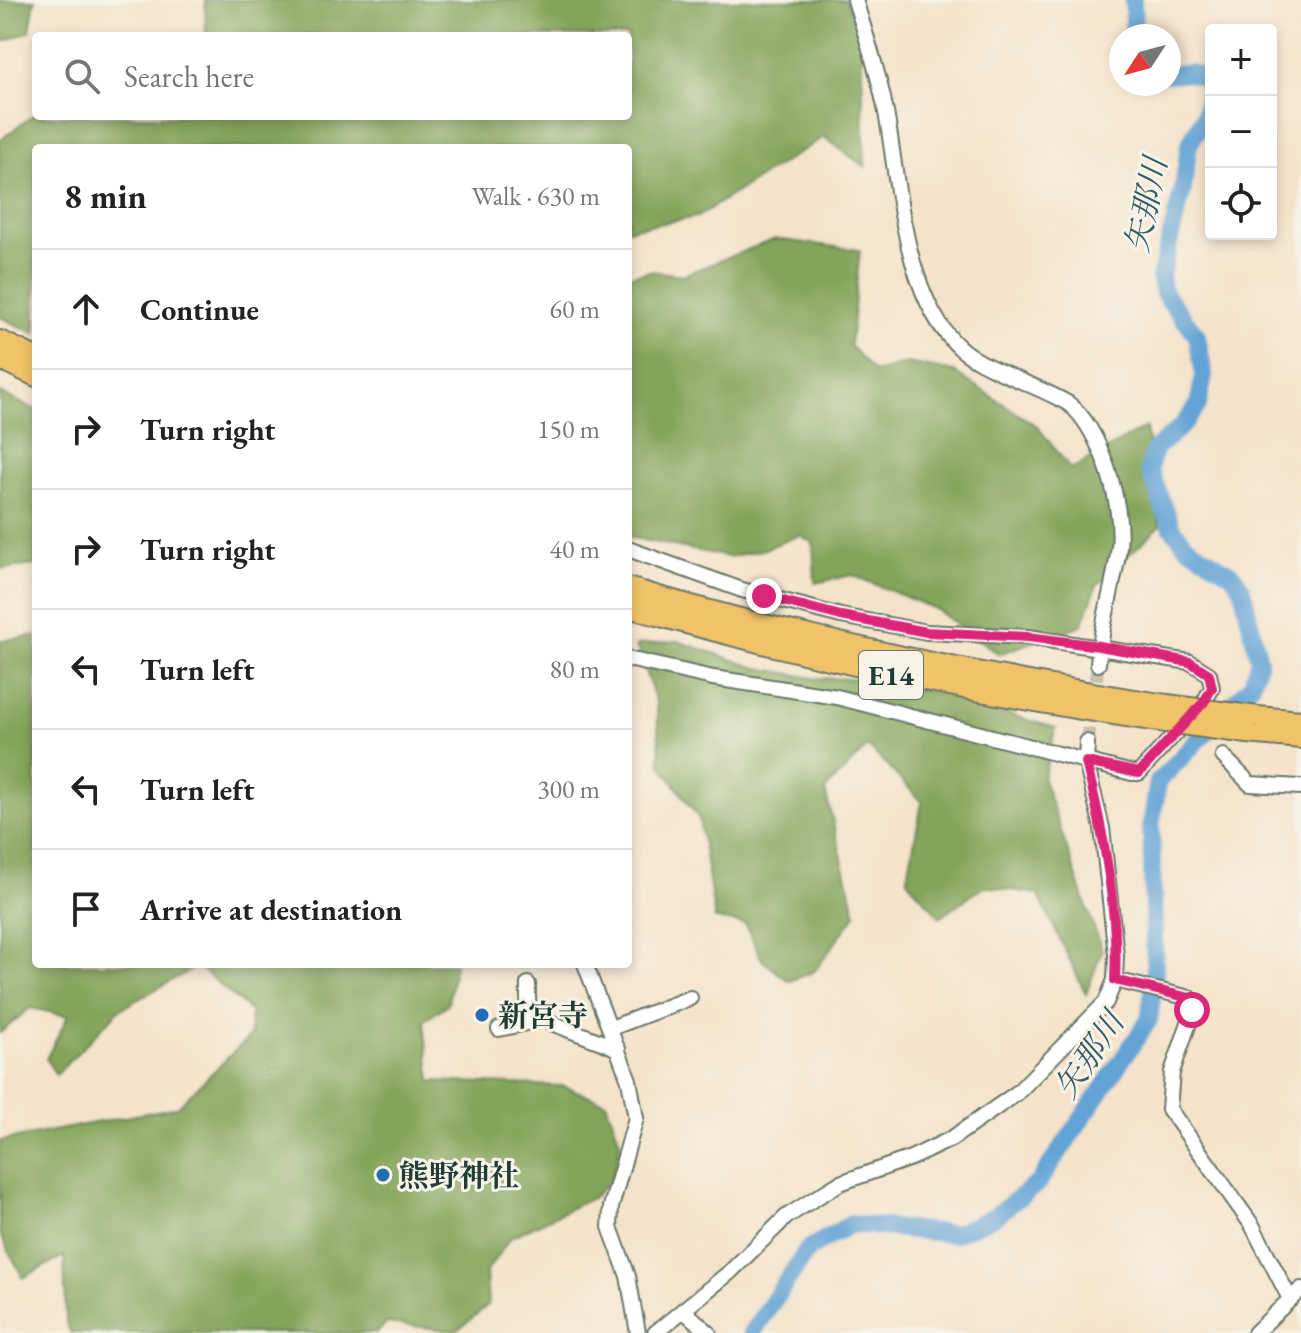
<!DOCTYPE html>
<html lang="en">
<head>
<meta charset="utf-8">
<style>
  body { margin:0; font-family:"EB Garamond","Noto Serif JP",serif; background:#f6f6f6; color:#222 }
  .controls { position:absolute; right:24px; top:24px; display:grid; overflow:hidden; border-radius:8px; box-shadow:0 4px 12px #0003 }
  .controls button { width:72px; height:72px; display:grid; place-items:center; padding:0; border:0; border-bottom:2px solid #e0e0e0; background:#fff; color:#222; font:40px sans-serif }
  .compass { position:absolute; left:1109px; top:24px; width:72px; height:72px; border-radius:50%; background:#fff; box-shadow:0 4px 12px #0003; rotate:234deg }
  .stop { position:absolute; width:24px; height:24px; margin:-18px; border:6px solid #db2777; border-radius:50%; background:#fff }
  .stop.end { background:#db2777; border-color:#fff; box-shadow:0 2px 8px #0008 }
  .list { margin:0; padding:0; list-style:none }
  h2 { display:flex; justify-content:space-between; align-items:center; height:104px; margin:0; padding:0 32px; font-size:34px }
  h2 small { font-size:26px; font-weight:400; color:#767676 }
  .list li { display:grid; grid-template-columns:52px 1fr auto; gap:24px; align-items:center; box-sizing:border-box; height:120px; padding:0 32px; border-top:2px solid #e0e0e0 }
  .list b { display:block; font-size:30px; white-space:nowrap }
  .list em { font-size:26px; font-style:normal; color:#767676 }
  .icon { flex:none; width:44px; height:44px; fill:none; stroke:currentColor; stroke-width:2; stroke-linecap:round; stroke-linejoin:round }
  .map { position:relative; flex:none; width:1301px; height:1333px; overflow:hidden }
  .search { position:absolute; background:#fff; box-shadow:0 4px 12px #0003; left:32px; top:32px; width:600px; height:88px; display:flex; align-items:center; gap:20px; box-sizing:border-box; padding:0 28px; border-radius:8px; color:#767676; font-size:30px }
  .panel { position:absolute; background:#fff; box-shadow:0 4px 12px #0003; left:32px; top:144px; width:600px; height:824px; border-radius:8px }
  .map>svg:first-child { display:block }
</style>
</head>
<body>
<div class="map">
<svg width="1301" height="1333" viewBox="0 0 1301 1333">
  <rect width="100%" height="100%" fill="#f7f3e8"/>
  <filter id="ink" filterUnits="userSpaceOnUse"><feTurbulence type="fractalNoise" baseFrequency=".0125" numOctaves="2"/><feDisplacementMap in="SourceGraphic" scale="16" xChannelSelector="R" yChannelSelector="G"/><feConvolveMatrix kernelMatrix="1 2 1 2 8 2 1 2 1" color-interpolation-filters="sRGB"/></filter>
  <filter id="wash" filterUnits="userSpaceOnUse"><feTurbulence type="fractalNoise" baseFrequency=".006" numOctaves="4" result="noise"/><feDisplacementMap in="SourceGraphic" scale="32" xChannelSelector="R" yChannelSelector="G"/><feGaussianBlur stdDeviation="1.8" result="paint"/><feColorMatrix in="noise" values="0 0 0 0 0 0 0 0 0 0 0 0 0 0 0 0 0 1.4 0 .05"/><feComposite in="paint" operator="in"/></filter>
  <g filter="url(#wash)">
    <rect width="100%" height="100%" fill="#f4e3ca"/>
    <!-- forest -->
    <g fill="#83a45a" stroke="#517047" stroke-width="2">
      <polygon points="0,0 35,0 30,31 0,43"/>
      <polygon points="205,0 846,0 861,35 865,167 824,137 697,217 628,229 628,148 36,148 36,334 0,317 0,140 36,113 36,116 628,116 628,36 206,36"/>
      <polygon points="775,239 860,250 850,346 874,372 908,363 954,372 1037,426 1071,469 1146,427 1160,526 1097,585 1082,625 999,654 935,609 852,575 815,583 813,543 800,535 762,550 729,557 628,537 628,276 650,271 683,275"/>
      <polygon points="0,393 36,410 36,565 0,569"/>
      <polygon points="31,636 36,636 36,964 455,964 448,1004 424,1021 431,1081 563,1086 606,1102 621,1144 611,1181 592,1198 511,1237 486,1272 488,1305 456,1331 387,1323 376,1333 71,1333 66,1322 64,1256 23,1278 0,1234 0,1141 177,1107 250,1036 250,1011 198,966 119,1010 56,1075 46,1059 68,1016 30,1008 0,1033 0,641"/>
      <polygon points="678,641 754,667 813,678 887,679 1056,728 1043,779 1102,951 1086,994 1038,894 985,886 940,917 907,880 922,802 868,746 825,790 856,914 814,972 789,981 762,960 745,924 715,919 699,819 661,765 656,702 636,645"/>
    </g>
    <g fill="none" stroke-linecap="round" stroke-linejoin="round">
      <!-- river -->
      <g stroke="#62a3d5" stroke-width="18">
        <polyline points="1133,0 1134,36"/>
        <polyline points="752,1333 808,1249 851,1224 955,1234 995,1216 1038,1183 1149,1020 1155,978 1151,826 1158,782 1251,685 1259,660 1242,588 1233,575 1186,545 1172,528 1149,469 1155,449 1183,425 1198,405 1204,375 1197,336 1163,292 1160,278 1183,189 1189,145 1205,115 1210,88 1204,78 1190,73 1169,74"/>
      </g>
    </g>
  </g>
  <g filter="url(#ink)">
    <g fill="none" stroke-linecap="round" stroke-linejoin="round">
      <!-- minor-tunnel -->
      <polyline stroke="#c9c2ac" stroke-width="14" stroke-dasharray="14 7" stroke-linecap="butt" points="1087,742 1098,664"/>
      <!-- minor casing -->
      <g stroke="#6a7768" stroke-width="18">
        <g id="minor">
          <path d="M855 0C867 39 880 78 887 118 899 187 905 299 960 348 986 371 1036 384 1069 404 1101 429 1124 507 1119 547 1114 586 1101 624 1098 664"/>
          <polyline points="628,549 742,590 841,616 927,632 1028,637 1190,662 1209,674 1212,688 1204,702 1139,773 1132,773 837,697 713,678 628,659"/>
          <polyline points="1223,756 1250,784 1301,787"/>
          <polyline points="585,964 629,1080 636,1118 611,1207 610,1227 628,1276 638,1333"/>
          <polyline points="1115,980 1190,998 1192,1014 1172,1072 1169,1109 1252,1225 1290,1299"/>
          <path d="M528 984C528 992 527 1003 530 1010 535 1020 603 1041 618 1049"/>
          <polyline points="611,1028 690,998"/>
          <polyline points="499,1029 540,1020"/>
          <polyline points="683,1310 709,1333"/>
          <polyline points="655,1333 730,1272 786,1217 814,1199 840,1183 911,1158 951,1139 1017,1093 1106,1002 1115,980 1116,955 1102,828 1086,762 1087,742"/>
          <polyline points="1255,1333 1301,1289"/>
        </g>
      </g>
      <!-- highway casing -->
      <g stroke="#6a7768" stroke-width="24">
        <g id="highway">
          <polyline points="0,341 36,358"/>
          <polyline points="0,359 36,376"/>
          <path d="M628 588C805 640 984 677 1167 705"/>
          <path d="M628 607C803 657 979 695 1159 721"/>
          <polyline points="1258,717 1301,721"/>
          <polyline points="1248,733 1301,738"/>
        </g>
      </g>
      <!-- minor -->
      <use href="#minor" stroke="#fff" stroke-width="14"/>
      <!-- highway -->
      <use href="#highway" stroke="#f0c369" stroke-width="20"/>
      <!-- highway-bridge casing -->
      <g stroke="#6a7768" stroke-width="24" stroke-linecap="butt">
        <g id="highway-bridge">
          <polyline points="1167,705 1258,717"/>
          <polyline points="1159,721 1248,733"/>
        </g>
      </g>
      <!-- highway-bridge -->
      <use href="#highway-bridge" stroke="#f0c369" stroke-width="20"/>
    </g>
  </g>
  <g fill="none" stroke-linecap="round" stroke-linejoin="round" filter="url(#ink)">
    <!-- route -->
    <path stroke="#db2777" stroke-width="10" d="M764 596 841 616 927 632 1028 637 1099 646 1190 662 1209 674 1212 688 1204 702 1139 773 1086 762C1103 830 1119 910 1115 980L1190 998 1192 1010"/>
  </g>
  <!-- markers -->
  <g fill="#1f6fb2" stroke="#f7f3e8" stroke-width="3">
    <circle cx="482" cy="1015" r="8"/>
    <circle cx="383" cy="1175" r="8"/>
  </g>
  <g text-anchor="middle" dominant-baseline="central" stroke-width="6" stroke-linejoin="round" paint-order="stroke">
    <!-- shield labels -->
    <rect fill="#f7f3e8" stroke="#60746a" stroke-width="2" x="859" y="651" width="64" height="48" rx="6"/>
    <g font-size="28" font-weight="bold" fill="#1f3d34">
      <text x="891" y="675">E14</text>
    </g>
    <!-- poi labels -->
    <g font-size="30" font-weight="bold" fill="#1f3d34" stroke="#f7f3e8" text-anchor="start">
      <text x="498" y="1015">新宮寺</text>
      <text x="399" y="1175">熊野神社</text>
    </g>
    <!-- water labels -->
    <g font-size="32" font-style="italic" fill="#335c64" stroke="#f7f3e8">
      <text transform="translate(1146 205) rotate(-78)">矢那川</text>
      <text transform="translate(1089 1055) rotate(-56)">矢那川</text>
    </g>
  </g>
</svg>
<div class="controls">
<button>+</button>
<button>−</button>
<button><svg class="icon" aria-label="locate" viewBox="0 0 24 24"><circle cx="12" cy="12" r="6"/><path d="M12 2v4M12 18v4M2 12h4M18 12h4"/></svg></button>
</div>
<svg class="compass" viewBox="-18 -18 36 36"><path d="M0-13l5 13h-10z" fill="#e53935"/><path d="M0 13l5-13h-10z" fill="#767676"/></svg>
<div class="stop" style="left:1192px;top:1010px"></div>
<div class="stop end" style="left:764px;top:596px"></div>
<div class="search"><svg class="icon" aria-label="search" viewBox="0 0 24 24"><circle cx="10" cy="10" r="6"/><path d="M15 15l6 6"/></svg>Search here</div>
<section class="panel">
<h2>8 min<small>Walk · 630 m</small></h2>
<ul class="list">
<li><svg class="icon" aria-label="ahead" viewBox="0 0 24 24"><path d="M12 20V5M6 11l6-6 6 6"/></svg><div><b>Continue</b></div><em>60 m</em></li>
<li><svg class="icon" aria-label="right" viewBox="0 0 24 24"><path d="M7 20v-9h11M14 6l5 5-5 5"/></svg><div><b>Turn right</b></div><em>150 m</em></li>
<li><svg class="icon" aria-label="right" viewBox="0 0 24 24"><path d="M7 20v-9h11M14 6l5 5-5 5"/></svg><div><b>Turn right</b></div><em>40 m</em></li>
<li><svg class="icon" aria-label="left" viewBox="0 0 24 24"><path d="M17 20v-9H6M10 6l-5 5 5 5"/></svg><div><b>Turn left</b></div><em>80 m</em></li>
<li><svg class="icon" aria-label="left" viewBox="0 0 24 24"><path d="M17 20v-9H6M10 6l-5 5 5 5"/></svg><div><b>Turn left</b></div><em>300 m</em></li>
<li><svg class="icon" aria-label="arrive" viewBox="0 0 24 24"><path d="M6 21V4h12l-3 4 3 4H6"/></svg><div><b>Arrive at destination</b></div></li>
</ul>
</section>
</div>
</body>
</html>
